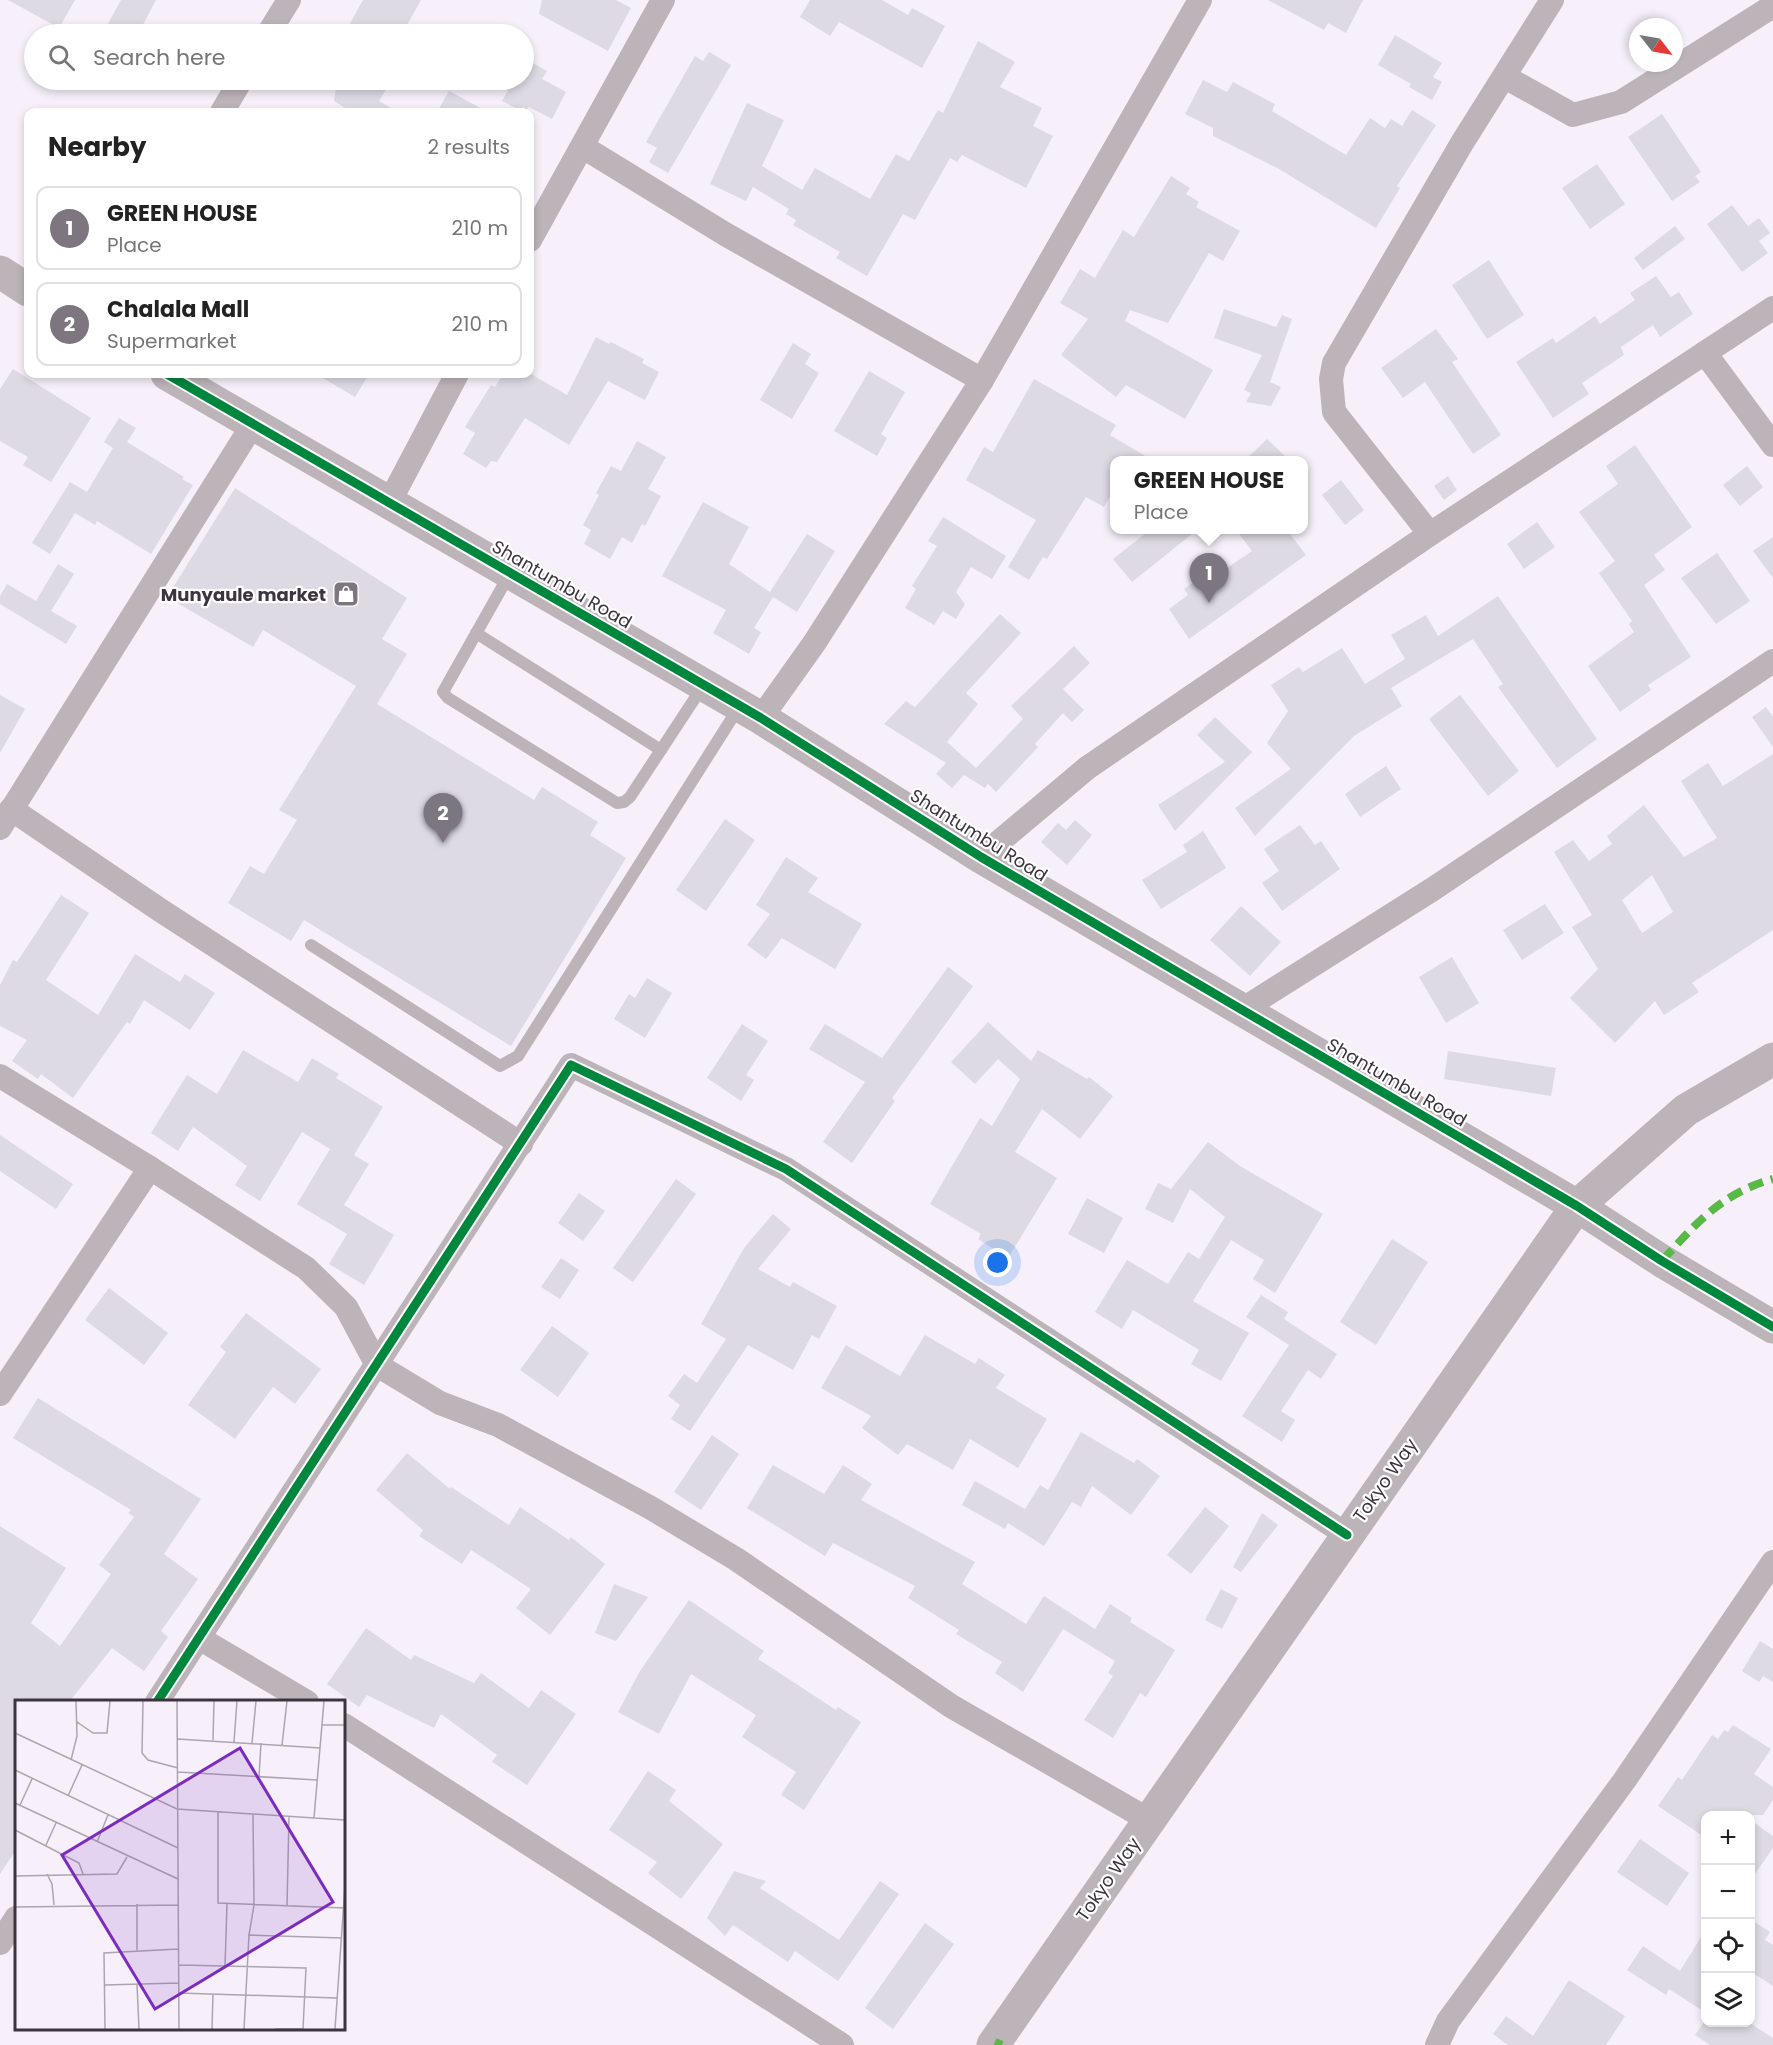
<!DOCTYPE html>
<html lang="en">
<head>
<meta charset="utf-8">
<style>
  body { margin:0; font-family:Poppins,sans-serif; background:#f6f6f6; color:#222 }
  .controls { position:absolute; right:18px; bottom:18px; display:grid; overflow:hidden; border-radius:12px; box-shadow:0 3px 9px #0003 }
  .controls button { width:54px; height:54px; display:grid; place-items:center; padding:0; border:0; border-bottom:2px solid #e0e0e0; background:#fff; color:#222; font:30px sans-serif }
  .compass { position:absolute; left:1629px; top:18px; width:54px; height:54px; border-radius:50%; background:#fff; box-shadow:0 3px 9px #0003; rotate:121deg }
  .you { position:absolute; left:998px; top:1263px; width:21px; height:21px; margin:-15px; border:4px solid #fff; border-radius:50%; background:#1a73e8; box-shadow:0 0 0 9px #1a73e833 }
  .badge { display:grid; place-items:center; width:39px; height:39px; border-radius:50%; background:#7d7680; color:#fff; font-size:20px; font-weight:700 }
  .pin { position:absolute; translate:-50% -50px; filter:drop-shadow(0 2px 3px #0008) }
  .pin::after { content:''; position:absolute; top:32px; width:21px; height:18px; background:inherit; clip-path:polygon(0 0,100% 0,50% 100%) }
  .popup { position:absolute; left:1110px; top:456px; width:198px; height:78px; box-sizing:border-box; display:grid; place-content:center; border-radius:12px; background:#fff; filter:drop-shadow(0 2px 4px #0005); font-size:20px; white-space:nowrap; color:#767676 }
  .popup b { font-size:22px; color:#222 }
  .popup::after { content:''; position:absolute; left:50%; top:100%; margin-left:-12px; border:12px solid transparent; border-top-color:#fff }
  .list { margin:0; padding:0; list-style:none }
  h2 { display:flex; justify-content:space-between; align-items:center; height:78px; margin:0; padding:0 24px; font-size:26px }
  h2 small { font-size:20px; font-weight:400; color:#767676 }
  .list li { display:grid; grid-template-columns:39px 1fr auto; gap:18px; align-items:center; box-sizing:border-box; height:84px; margin:0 12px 12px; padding:0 12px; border:2px solid #e0e0e0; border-radius:12px }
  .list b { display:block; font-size:22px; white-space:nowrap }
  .list p { margin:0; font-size:20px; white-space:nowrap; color:#767676 }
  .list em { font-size:20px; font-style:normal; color:#767676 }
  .icon { flex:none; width:33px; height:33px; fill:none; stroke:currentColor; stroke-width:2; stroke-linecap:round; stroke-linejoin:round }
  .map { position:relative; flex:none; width:1773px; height:2045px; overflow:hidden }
  .search { position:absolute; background:#fff; box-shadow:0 3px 9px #0003; left:24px; top:24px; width:510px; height:66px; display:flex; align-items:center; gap:15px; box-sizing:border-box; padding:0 21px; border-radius:33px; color:#767676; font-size:22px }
  .panel { position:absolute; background:#fff; box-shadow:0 3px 9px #0003; left:24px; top:108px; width:510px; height:270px; border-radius:12px }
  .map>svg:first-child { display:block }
</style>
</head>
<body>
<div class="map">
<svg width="1773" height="2045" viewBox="0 0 1773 2045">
  <rect width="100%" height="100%" fill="#f7f0fa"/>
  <!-- building -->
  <g fill="#dddae4" fill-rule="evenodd">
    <polygon points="8,0 75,0 59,28"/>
    <polygon points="121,0 156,0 138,34 115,34 105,29"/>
    <polygon points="363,0 421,0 402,34 344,34"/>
    <polygon points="542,0 616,0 631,8 608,51 539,14"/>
    <polygon points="810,0 882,0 908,15 912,8 945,26 922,68 839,22 830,36 800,17"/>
    <polygon points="1268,0 1363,0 1346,33 1328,23 1324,30"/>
    <polygon points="1395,35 1442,63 1433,77 1442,82 1432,100 1409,87 1411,84 1378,65"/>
    <polygon points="978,41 1015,62 1000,87 1042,108 1033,126 1053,136 1026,188 962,155 957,162 950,158 915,220 903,214 867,276 836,258 840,252 793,225 796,220 786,214 789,209 753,187 746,201 710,184 747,103 784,120 762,166 802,190 815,168 870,199 896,154 909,161 938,110 943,113"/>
    <polygon points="709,52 731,65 668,173 649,162 657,148 646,142 695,56 703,61"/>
    <polygon points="524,58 547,71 542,79 566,92 552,119 529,107 524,112 524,106 521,111 502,101 514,80 524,80"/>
    <polygon points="337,80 378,80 388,86 379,101 398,112 352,112 334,101"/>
    <polygon points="1203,80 1227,92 1233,82 1275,104 1272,111 1346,155 1370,118 1385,128 1391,119 1402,126 1412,110 1436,125 1397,186 1400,188 1376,228 1279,169 1213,136 1213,128 1185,114"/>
    <polygon points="449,91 488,112 437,112"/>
    <polygon points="1662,114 1701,172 1695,176 1700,182 1672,201 1628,137"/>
    <polygon points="1597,164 1625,204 1590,229 1562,188"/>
    <polygon points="1171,176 1190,188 1186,194 1199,202 1196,207 1240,231 1223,261 1209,253 1168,323 1130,310 1125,321 1213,370 1185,419 1126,385 1116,397 1061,355 1088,319 1060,303 1080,269 1095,278 1123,230 1134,237"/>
    <polygon points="1732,205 1748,226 1759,218 1770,233 1759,241 1768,253 1742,272 1707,224"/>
    <polygon points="1675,226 1685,239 1643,270 1634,258"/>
    <polygon points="1489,260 1524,315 1487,339 1452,285"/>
    <polygon points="1656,276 1671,297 1679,292 1693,314 1660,337 1653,325 1621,347 1624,355 1582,383 1589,394 1553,418 1516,362 1553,338 1556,343 1595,316 1600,324 1635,300 1630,293"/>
    <polygon points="1224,309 1276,327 1282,315 1292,319 1270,382 1281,387 1271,406 1246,402 1251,393 1244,390 1262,355 1214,338"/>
    <polygon points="1436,329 1458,359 1452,362 1501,435 1473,454 1425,382 1403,398 1381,368"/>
    <polygon points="596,337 609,344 611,342 644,359 642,363 659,372 645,400 608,381 569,445 525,418 497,462 491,461 486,468 463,454 475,433 465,427 491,385 495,387 503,374 531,374 567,395"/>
    <polygon points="793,343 811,354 805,364 819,373 792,419 760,400"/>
    <polygon points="13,369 91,418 51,482 23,465 28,457 0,441 0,389"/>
    <polygon points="869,371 905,392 881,434 887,438 877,456 834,431"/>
    <polygon points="316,374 369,374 355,397"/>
    <polygon points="1034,379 1116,425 1110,435 1152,460 1114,460 1114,490 1104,507 1086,497 1047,559 1043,557 1029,580 1008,567 1036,520 966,480 984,447 993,452"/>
    <polygon points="119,418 136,428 127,442 184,477 182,479 193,485 151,554 97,521 95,525 75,513 50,554 32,543 70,482 87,492 113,448 104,442"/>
    <polygon points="1267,439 1289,460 1245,460"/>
    <polygon points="637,441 666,457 648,489 661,496 645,526 642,524 632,543 622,537 610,559 584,544 591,530 583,525 599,495 596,493 611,466 621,471"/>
    <polygon points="1635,445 1692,527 1654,555 1665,570 1644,585 1691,657 1648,685 1651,690 1620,712 1588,666 1634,632 1629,624 1632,621 1599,573 1615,561 1579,512 1618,484 1606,466"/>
    <polygon points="1747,466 1763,487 1740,506 1723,485"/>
    <polygon points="1448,476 1457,490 1444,500 1434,486"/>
    <polygon points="1341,480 1364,510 1345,525 1322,495"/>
    <polygon points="235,488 407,598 382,639 407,654 377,704 534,800 542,787 598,822 590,835 626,858 511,1046 304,920 291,941 228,903 250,866 264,874 297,820 279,810 356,686 263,630 253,647 167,597"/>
    <polygon points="703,502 749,527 729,564 770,592 807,534 835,551 797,612 773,597 754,628 761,632 749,654 713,633 726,610 662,576"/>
    <polygon points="943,517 1006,556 992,579 971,567 956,592 965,604 956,619 943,611 934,625 905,608 916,589 912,586 937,546 928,541"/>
    <polygon points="1537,522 1555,547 1524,569 1507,544"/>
    <polygon points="1150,530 1197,530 1132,582 1113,559"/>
    <polygon points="1236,530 1287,530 1306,555 1189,639 1169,609 1188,595 1184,589 1205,574 1209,580 1252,551"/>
    <polygon points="1773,537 1773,578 1753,551"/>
    <polygon points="1717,553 1750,601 1716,624 1681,578"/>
    <polygon points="58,564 74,574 51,611 77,626 66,644 0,604 0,596 7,584 36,601"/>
    <polygon points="1498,596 1597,739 1557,768 1498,687 1503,684 1473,639 1391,688 1402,706 1354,736 1255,836 1235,808 1291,769 1267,743 1288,711 1271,685 1299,667 1303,672 1342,648 1365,684 1405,659 1391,635 1426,615 1438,636"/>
    <polygon points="1000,614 1021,633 966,693 978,704 947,742 976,768 1023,719 1011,706 1074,646 1090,663 1063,689 1084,710 1072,722 1063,713 1035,744 1038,747 996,792 988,784 985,788 964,775 952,788 936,774 946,763 884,724 906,701 915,707"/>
    <polygon points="0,695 25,709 0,753"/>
    <polygon points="1460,695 1519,771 1488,796 1429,719"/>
    <polygon points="1766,707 1773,717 1773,747 1752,717"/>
    <polygon points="1215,717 1252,752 1175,831 1158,805 1225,762 1197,735"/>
    <path d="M1773 754V930L1692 983 1699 992 1664 1015 1655 1001 1615 1043 1570 998 1598 969 1572 927 1592 915 1554 852 1573 840 1589 861 1612 844 1607 836 1644 805 1684 857 1717 838 1681 781 1708 763 1723 786ZM1652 875 1673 912 1642 933 1622 900Z"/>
    <polygon points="1386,766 1401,789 1360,817 1345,794"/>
    <polygon points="725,819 755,840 706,911 676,890"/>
    <polygon points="1075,820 1092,835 1067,865 1041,842 1058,823 1066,830"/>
    <polygon points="1300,825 1315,845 1321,841 1340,869 1282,911 1262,883 1279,871 1264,849"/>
    <polygon points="1203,831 1226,868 1161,909 1142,880 1187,852 1183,845"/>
    <polygon points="786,857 818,878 808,892 862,924 835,969 782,938 766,959 747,945 770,914 756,905"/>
    <polygon points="61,895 89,913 46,980 98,1015 135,954 180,982 185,974 215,993 190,1030 144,1000 130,1024 127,1022 73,1098 41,1074 38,1079 12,1061 27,1040 0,1026 0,985 13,960 17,962"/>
    <polygon points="1545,904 1564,933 1522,960 1503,930"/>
    <polygon points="1241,906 1281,942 1250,976 1210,940"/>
    <polygon points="1452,957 1479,1003 1446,1023 1419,977"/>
    <polygon points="948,967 973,986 892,1098 895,1101 852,1163 823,1142 865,1082 809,1049 825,1024 882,1058"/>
    <polygon points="647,978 672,993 645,1038 614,1019 629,994 635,998"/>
    <polygon points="988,1022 1031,1061 1038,1050 1087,1079 1089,1077 1113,1096 1080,1139 1042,1109 1015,1152 1057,1178 1008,1258 978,1239 981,1234 930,1204 980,1118 992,1126 1020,1079 998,1059 975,1084 951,1062"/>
    <polygon points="742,1024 768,1041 746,1075 754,1080 741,1101 707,1078"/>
    <polygon points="243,1050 298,1082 312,1058 339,1074 336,1078 383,1107 354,1155 369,1164 344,1205 394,1235 364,1285 329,1264 347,1234 297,1204 330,1149 302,1132 260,1201 235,1185 247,1166 193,1127 178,1151 151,1133 187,1075 217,1094"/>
    <polygon points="1448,1051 1556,1068 1551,1096 1444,1079"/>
    <polygon points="0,1135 73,1184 56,1209 0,1171"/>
    <polygon points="1208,1142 1240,1166 1323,1214 1275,1293 1253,1279 1264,1260 1231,1240 1193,1301 1249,1333 1221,1381 1191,1364 1199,1350 1133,1310 1122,1329 1095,1312 1127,1260 1168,1284 1188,1252 1199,1259 1225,1217 1190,1189 1173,1223 1145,1209 1158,1183 1171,1189"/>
    <polygon points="676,1179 696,1194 633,1282 613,1268"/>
    <polygon points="579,1193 605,1211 583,1241 558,1223"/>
    <polygon points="1087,1198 1123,1218 1104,1253 1068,1234"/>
    <polygon points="773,1214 791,1229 758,1269 790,1287 793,1282 837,1306 819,1339 812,1335 793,1370 748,1345 690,1431 671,1419 680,1405 668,1396 684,1374 697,1383 726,1339 701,1324 744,1248"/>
    <polygon points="1392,1239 1428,1262 1376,1345 1340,1322"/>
    <polygon points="561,1258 579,1270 560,1299 541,1287"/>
    <polygon points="109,1288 168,1333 144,1365 85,1320"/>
    <polygon points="1261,1295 1288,1312 1284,1319 1337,1354 1321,1379 1308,1370 1281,1411 1295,1420 1282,1442 1242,1416 1289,1345 1246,1317"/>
    <polygon points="246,1313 321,1369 295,1404 273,1387 235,1439 188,1405 226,1352 220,1347"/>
    <polygon points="552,1326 589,1353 558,1397 520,1370"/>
    <polygon points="925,1335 975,1364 979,1358 1005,1375 996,1388 1047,1419 1018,1468 970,1439 953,1470 907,1444 898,1455 862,1428 871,1416 821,1388 846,1345 900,1376"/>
    <polygon points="38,1398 201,1499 164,1554 198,1579 161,1631 168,1637 144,1671 112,1648 70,1701 16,1701 16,1850 0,1874 0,1526 66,1568 31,1623 60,1646 111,1574 99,1565 134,1517 128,1513 131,1510 13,1438"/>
    <polygon points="1081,1432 1134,1463 1137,1459 1160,1476 1131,1515 1092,1486 1081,1507 1072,1502 1044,1546 1008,1523 1005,1529 962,1505 975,1481 1025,1509 1040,1485 1048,1490"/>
    <polygon points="712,1435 739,1454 701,1510 674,1492"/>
    <polygon points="407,1453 450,1489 451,1487 509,1525 520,1507 569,1540 571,1537 605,1564 550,1635 516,1608 531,1589 471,1550 462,1564 419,1536 423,1530 376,1490"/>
    <polygon points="773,1465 824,1494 843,1465 872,1484 861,1500 975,1562 962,1584 1026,1624 1044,1596 1095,1629 1110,1604 1132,1618 1130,1622 1175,1650 1146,1697 1140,1693 1113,1738 1084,1720 1113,1676 1108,1673 1115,1661 1063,1629 1023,1692 995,1673 1002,1662 956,1634 959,1630 908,1598 915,1586 833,1543 825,1556 747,1508"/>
    <polygon points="1205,1507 1229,1526 1191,1574 1167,1555"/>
    <polygon points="1262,1513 1278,1525 1241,1572 1233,1567"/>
    <polygon points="614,1584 648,1597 616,1641 595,1633"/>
    <polygon points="1221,1589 1238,1598 1222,1629 1205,1620"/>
    <polygon points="689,1600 764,1651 758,1659 836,1710 838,1707 861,1722 804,1810 781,1795 796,1772 742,1737 756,1715 691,1674 659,1734 618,1712 640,1671"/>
    <polygon points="366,1628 411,1660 414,1655 474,1683 481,1673 529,1708 541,1690 576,1714 527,1785 492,1762 497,1755 441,1714 434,1728 367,1695 359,1707 327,1684"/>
    <polygon points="1760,1641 1773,1649 1773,1682 1763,1676 1759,1682 1742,1671"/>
    <polygon points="1733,1725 1771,1749 1754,1774 1773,1787 1773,1800 1763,1815 1706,1815 1706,1838 1658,1806 1678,1777 1682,1780 1712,1735 1718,1739 1724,1730 1728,1732"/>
    <polygon points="648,1771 676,1790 669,1801 723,1844 681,1899 648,1873 657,1862 609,1830"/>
    <polygon points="1750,1820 1773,1836 1773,1848 1750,1881"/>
    <polygon points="1640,1839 1689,1873 1667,1906 1617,1872"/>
    <polygon points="734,1871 766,1881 760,1888 839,1940 880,1881 899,1894 838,1981 795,1951 788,1962 733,1925 725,1936 707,1918"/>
    <polygon points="1750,1919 1770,1932 1765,1940 1773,1945 1773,1986 1750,1971"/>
    <polygon points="925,1923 954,1944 893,2029 865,2008"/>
    <polygon points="1706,1929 1706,2013 1669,1989 1666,1995 1627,1970 1643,1946 1680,1971"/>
    <polygon points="1569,1980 1625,2016 1606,2045 1508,2045 1493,2034 1506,2016 1533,2036"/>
    <polygon points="1704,2022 1748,2022 1773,2038 1773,2045 1710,2045 1695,2035"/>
  </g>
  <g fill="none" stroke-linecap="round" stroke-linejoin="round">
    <!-- lane -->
    <g stroke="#bdb4ba" stroke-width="12">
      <polyline points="509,575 443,692 448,698 617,803 624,802 630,797 703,686"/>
      <polyline points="476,633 661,750"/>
      <polyline points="311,945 500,1066 518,1056 739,707"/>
    </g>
    <!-- street -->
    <g stroke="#bdb4ba" stroke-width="24">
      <polyline points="268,34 289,0"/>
      <polyline points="1505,77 1573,115 1621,102 1773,6"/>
      <polyline points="222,112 241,80"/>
      <polyline points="583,147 725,234 982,380"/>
      <polyline points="530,240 663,0"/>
      <polyline points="1705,353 1773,445"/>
      <polyline points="389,503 457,374"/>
      <polyline points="1430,534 1334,412 1331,379 1334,363 1462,143 1552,0"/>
      <polyline points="761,718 815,642 982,380 1200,0"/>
      <polyline points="11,809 160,910 521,1144"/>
      <polyline points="0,828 253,424"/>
      <polyline points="981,857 1087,768 1430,534 1773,308"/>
      <polyline points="1240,1011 1433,889 1773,661"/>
      <polyline points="0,1076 150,1168 0,1394"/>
      <polyline points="150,1168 306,1268 346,1307 377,1365 440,1403 498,1425 651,1508 736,1559 951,1706 1149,1820"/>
      <polyline points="199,1638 307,1702"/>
      <polyline points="157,1702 571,1065 786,1169 1347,1535"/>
      <polyline points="344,1725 842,2045"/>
      <polyline points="0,1943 16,1918"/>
      <polyline points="1437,2045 1448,2021 1624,1781 1773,1562"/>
    </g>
    <!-- secondary -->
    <g stroke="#bdb4ba" stroke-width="33">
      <polyline points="0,272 28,290"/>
      <polyline points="167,374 761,718 981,857 1577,1206 1662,1261 1773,1327"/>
      <polyline points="993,2045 1577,1206 1686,1110 1773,1059"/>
    </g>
    <!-- quiet -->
    <g stroke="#58b947" stroke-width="8" stroke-dasharray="15 8" stroke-linecap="butt">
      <path d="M1662 1261C1696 1223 1722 1193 1773 1179"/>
      <polyline points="995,2042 1002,2045"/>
    </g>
    <!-- cycleway casing -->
    <g stroke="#fff" stroke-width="13">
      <g id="cycleway">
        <polyline points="167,374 761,718 981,857 1577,1206 1662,1261 1773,1327"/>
        <polyline points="157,1702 571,1065 786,1169 1347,1535"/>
      </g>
    </g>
    <!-- cycleway -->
    <use href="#cycleway" stroke="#00873e" stroke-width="9"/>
  </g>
  <!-- icons -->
  <defs>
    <g id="shop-square" transform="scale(1.35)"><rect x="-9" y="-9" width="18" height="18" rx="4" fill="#7d7680" stroke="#fff"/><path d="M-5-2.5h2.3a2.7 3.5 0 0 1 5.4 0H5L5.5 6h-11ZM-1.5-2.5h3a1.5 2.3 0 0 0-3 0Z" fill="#fff"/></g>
  </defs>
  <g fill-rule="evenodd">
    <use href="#shop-square" x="346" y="594"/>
  </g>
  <g text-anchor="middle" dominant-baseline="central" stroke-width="4.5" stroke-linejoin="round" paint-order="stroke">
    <!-- street labels -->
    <g font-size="18" fill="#3c343f" stroke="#fff">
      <text transform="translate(562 584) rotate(30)">Shantumbu Road</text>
      <text transform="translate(979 835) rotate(32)">Shantumbu Road</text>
      <text transform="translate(1397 1082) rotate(30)">Shantumbu Road</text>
      <text transform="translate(1385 1480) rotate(-55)">Tokyo Way</text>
      <text transform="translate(1108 1879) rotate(-55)">Tokyo Way</text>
    </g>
    <!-- poi labels -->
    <g font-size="18" font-weight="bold" fill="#3c343f" stroke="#fff" text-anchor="end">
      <text x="326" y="594">Munyaule market</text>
    </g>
  </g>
  <!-- overview -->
  <g transform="translate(15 1700)">
    <rect width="330" height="330" fill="#f7f0fa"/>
    <path fill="none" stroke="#aca5af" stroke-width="1.5" d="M128 1 127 53 133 60 163 68M162 1 164 329M62 22 78 33H92L95 1M307 25H330M0 33 162 109 330 120M163 39 305 48M198 40 199 1M219 42 222 1M237 43 241 1M267 45 272 1M56 60 62 36 61 1M0 70 163 148M163 72 302 80M244 77 246 43M53 96 67 65M0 103 163 179M5 105 17 79M203 112V203L330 208M299 118 309 1M0 130 64 163 68 174M82 142 93 115M31 145 41 123M32 174 37 184 39 205M0 176 102 174 112 157M122 204V250M272 206 274 116M0 207 163 205M234 235 239 205 238 114M164 265 291 268 288 329M210 266 212 204M122 284 124 329M90 285 164 283M164 293 322 298M90 329 89 253 163 249M197 329 198 294M229 329 234 235 327 238M260 329H288M320 329 330 186"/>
    <path fill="#7b2cbf" fill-opacity="0.15" stroke="#7b2cbf" stroke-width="3" d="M225 48 318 202 140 309 47 155Z"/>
    <rect width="330" height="330" fill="none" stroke="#3c343f" stroke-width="3"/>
  </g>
</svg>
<div class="controls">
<button>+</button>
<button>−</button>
<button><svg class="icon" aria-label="locate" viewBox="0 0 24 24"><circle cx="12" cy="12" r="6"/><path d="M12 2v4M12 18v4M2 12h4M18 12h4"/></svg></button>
<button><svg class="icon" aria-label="layers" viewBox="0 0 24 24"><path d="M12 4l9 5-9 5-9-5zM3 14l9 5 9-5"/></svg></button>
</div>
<svg class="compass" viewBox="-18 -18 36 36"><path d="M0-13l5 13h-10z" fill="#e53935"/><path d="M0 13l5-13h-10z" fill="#767676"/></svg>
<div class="you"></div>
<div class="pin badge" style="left:1209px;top:603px">1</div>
<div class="popup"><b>GREEN HOUSE</b>Place</div>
<div class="pin badge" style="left:443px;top:843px">2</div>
<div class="search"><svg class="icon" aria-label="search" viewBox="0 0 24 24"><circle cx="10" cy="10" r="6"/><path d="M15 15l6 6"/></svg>Search here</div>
<section class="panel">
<h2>Nearby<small>2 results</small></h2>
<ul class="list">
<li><span class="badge">1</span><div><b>GREEN HOUSE</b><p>Place</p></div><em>210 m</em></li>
<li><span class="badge">2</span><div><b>Chalala Mall</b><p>Supermarket</p></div><em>210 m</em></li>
</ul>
</section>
</div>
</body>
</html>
